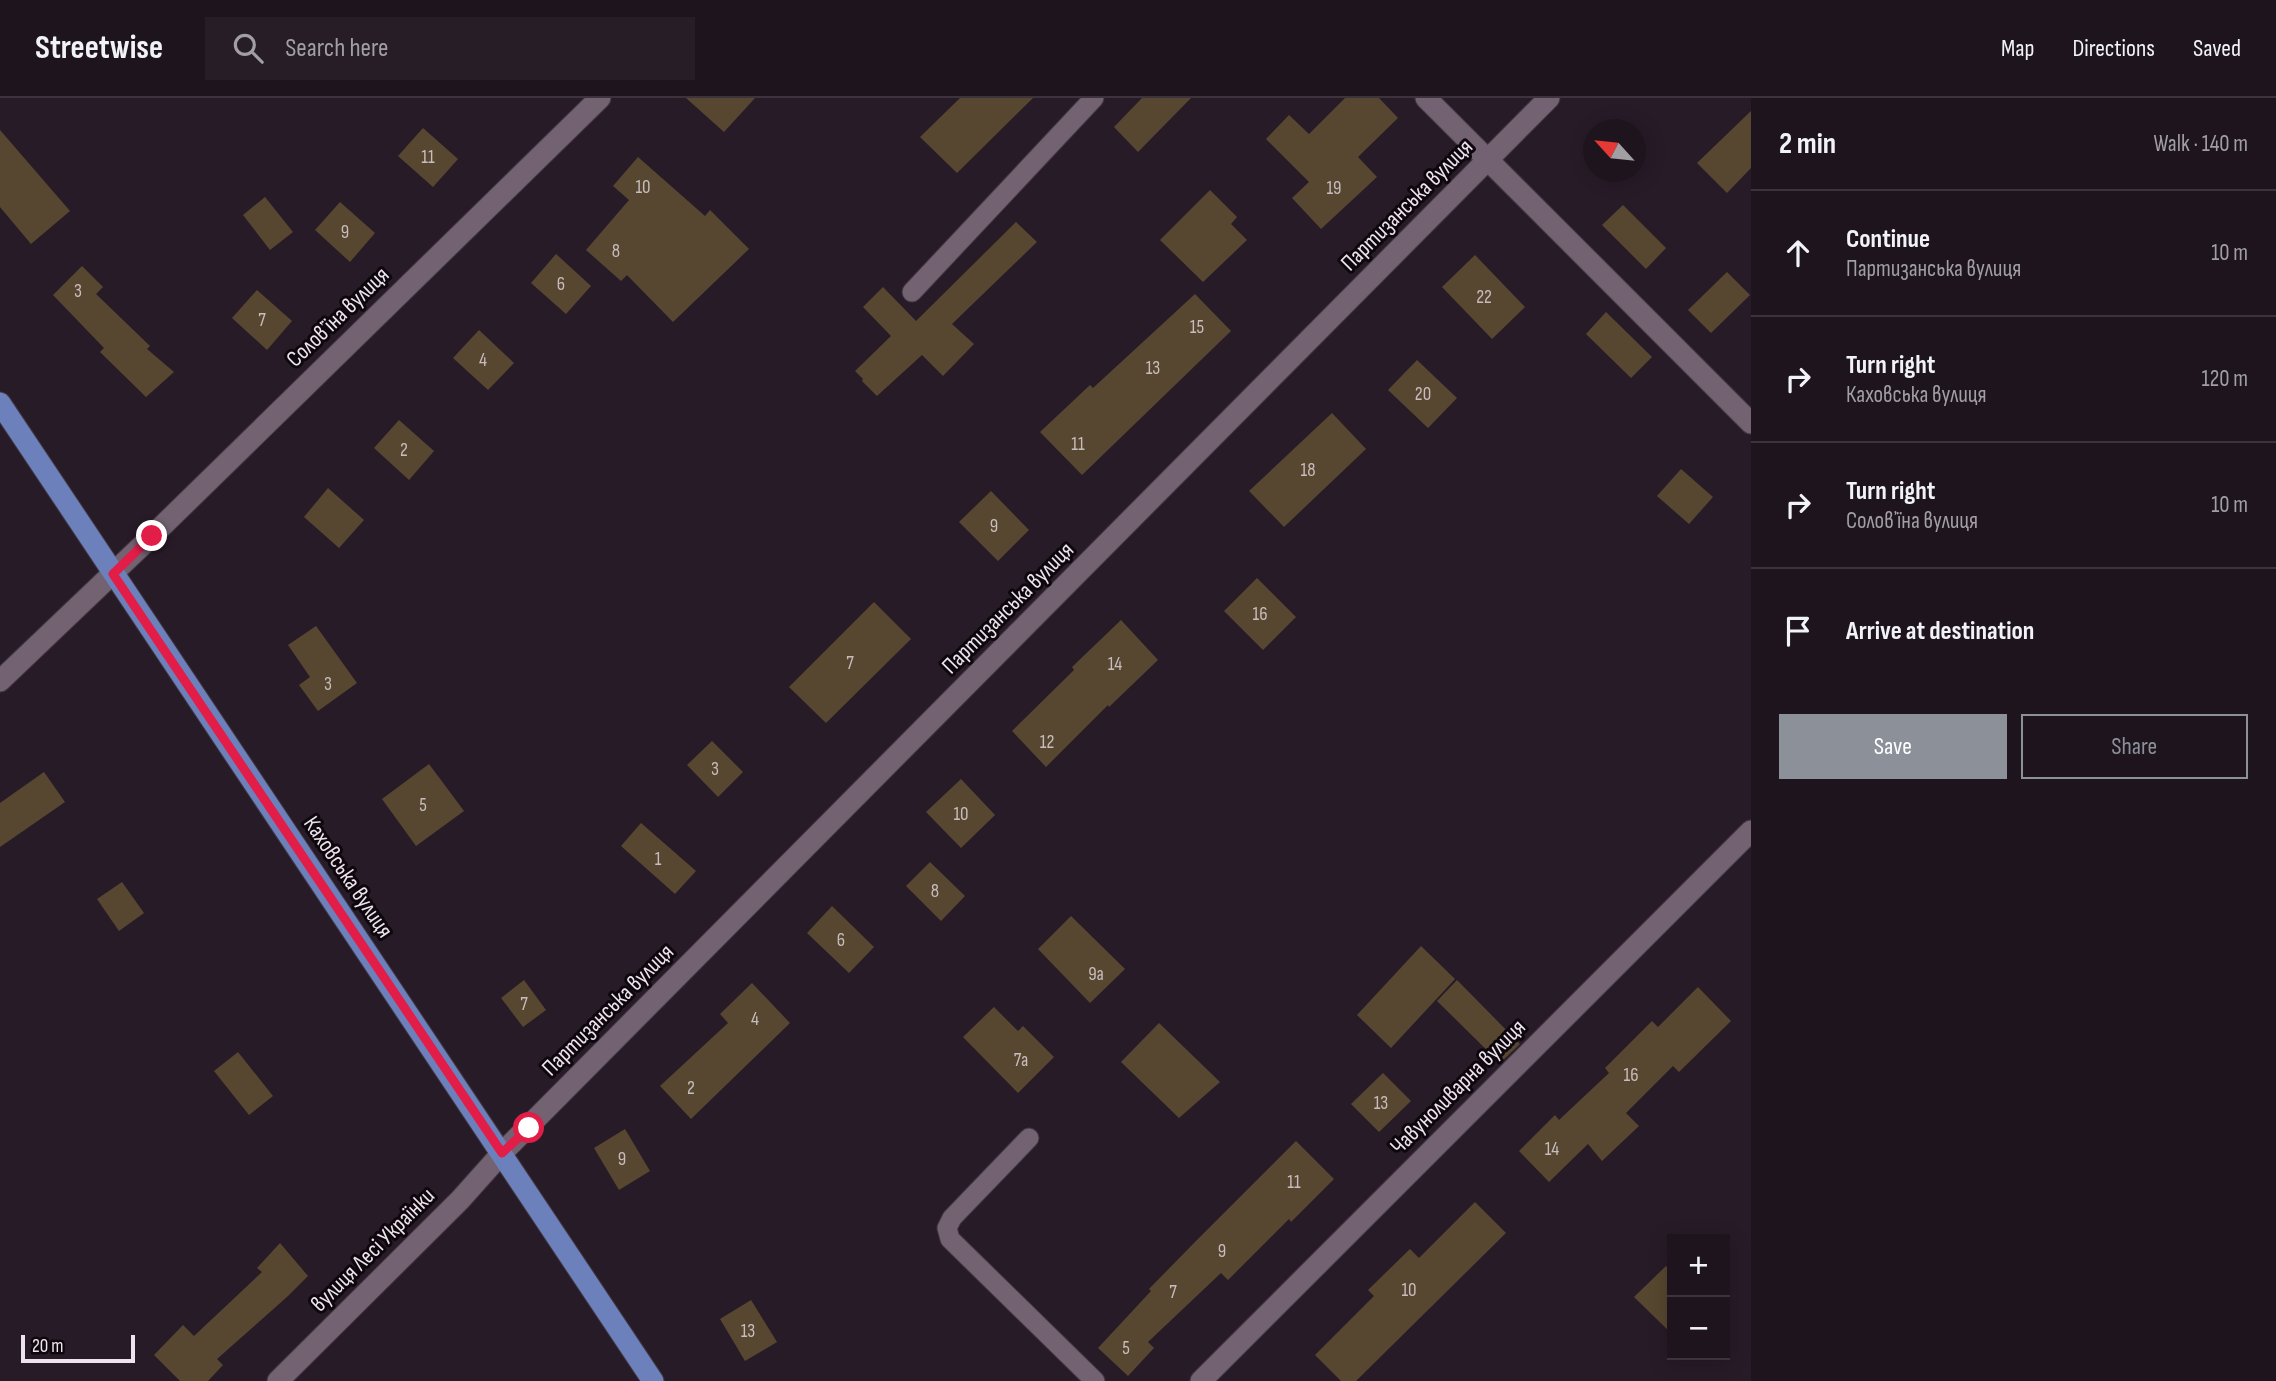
<!DOCTYPE html>
<html lang="en">
<head>
<meta charset="utf-8">
<style>
  body { margin:0; font-family:"Sofia Sans Condensed",sans-serif; background:#261d27; color:#f1f3f6 }
  .controls { position:absolute; right:21px; bottom:21px; display:grid; overflow:hidden; border-radius:0px; box-shadow:0 4px 18px #0003 }
  .controls button { width:63px; height:63px; display:grid; place-items:center; padding:0; border:0; border-bottom:2px solid #3c333c; background:#1e141e; color:#f1f3f6; font:35px sans-serif }
  .compass { position:absolute; left:1583px; top:21px; width:63px; height:63px; border-radius:50%; background:#1e141e; box-shadow:0 4px 18px #0003; rotate:297deg }
  .scale { position:absolute; left:21px; bottom:18px; width:114px; box-sizing:border-box; padding-left:7px; border:4px solid #eee4ed; border-top:0; font-size:19px; line-height:24px; white-space:nowrap; color:#eee4ed; -webkit-text-stroke:5px #0e080e; paint-order:stroke }
  .stop { position:absolute; width:21px; height:21px; margin:-16px; border:5px solid #e11d48; border-radius:50%; background:#fff }
  .stop.end { background:#e11d48; border-color:#fff; box-shadow:0 2px 7px #0008 }
  .list { margin:0; padding:0; list-style:none }
  h2 { display:flex; justify-content:space-between; align-items:center; height:91px; margin:0; padding:0 28px; font-size:30px }
  h2 small { font-size:23px; font-weight:400; color:#a19ea4 }
  .list li { display:grid; grid-template-columns:46px 1fr auto; gap:21px; align-items:center; box-sizing:border-box; height:126px; padding:0 28px; border-top:2px solid #3c333c }
  .list b { display:block; font-size:26px; white-space:nowrap }
  .list p { margin:0; font-size:23px; white-space:nowrap; color:#a19ea4 }
  .list em { font-size:23px; font-style:normal; color:#a19ea4 }
  .actions { display:flex; gap:14px; padding:21px 28px }
  .actions a { flex:1; padding:16px 0; border:2px solid #8c9099; border-radius:0px; text-align:center; font-size:24px; color:#8c9099 }
  .actions .main { background:#8c9099; color:#fff }
  .icon { flex:none; width:38px; height:38px; fill:none; stroke:currentColor; stroke-width:2; stroke-linecap:round; stroke-linejoin:round }
  .map { position:relative; flex:none; width:1751px; height:1283px; overflow:hidden }
  header { display:flex; align-items:center; gap:42px; box-sizing:border-box; height:98px; padding:0 35px; background:#1e141e; border-bottom:2px solid #3c333c }
  header strong { font-size:33px }
  nav { display:flex; gap:38px; margin-inline-start:auto; font-size:24px }
  .search { width:490px; height:63px; background:#261d27; display:flex; align-items:center; gap:18px; box-sizing:border-box; padding:0 24px; border-radius:0px; color:#a19ea4; font-size:26px }
  main { display:flex }
  aside { flex:1; background:#1e141e }
  .map>svg:first-child { display:block }
</style>
</head>
<body>
<header>
<strong>Streetwise</strong>
<div class="search"><svg class="icon" aria-label="search" viewBox="0 0 24 24"><circle cx="10" cy="10" r="6"/><path d="M15 15l6 6"/></svg>Search here</div>
<nav><a>Map</a><a>Directions</a><a>Saved</a></nav>
</header>
<main>
<div class="map">
<svg width="1751" height="1283" viewBox="0 0 1751 1283">
  <rect width="100%" height="100%" fill="#281b28"/>
  <!-- building -->
  <g fill="#574730">
    <polygon points="686,0 755,0 724,34"/>
    <polygon points="960,0 1033,0 957,75 920,39"/>
    <polygon points="1142,0 1191,0 1138,54 1114,29"/>
    <polygon points="1345,0 1379,0 1398,20 1358,59 1377,79 1321,131 1292,100 1309,84 1266,41 1289,17 1309,36"/>
    <polygon points="1751,13 1751,70 1727,95 1697,65"/>
    <polygon points="423,30 458,61 433,89 398,58"/>
    <polygon points="0,32 70,113 31,146 0,109"/>
    <polygon points="638,59 705,118 710,112 749,151 673,224 627,177 621,183 586,152 629,102 613,88"/>
    <polygon points="1210,92 1237,119 1231,126 1247,142 1203,184 1160,142"/>
    <polygon points="265,99 293,134 270,152 243,117"/>
    <polygon points="340,104 375,135 350,164 315,132"/>
    <polygon points="1623,107 1666,150 1646,171 1602,127"/>
    <polygon points="1016,124 1037,144 952,226 974,246 943,278 922,257 877,298 862,283 863,281 855,273 891,238 863,209 883,189 916,223"/>
    <polygon points="556,156 591,188 566,216 531,185"/>
    <polygon points="1475,157 1525,209 1492,241 1442,189"/>
    <polygon points="82,168 103,189 96,196 150,248 147,251 174,274 146,299 100,254 104,250 53,197"/>
    <polygon points="1727,174 1750,197 1711,235 1688,212"/>
    <polygon points="257,192 292,223 267,252 232,220"/>
    <polygon points="1195,196 1231,233 1082,377 1040,334 1090,287 1093,290"/>
    <polygon points="1606,214 1652,259 1631,280 1586,236"/>
    <polygon points="479,232 514,265 488,292 453,260"/>
    <polygon points="1417,262 1457,300 1428,330 1388,292"/>
    <polygon points="1332,315 1366,351 1284,429 1249,393"/>
    <polygon points="399,322 434,353 409,382 374,350"/>
    <polygon points="1681,371 1713,399 1689,426 1657,398"/>
    <polygon points="328,390 364,422 339,450 304,419"/>
    <polygon points="991,393 1029,432 998,463 959,424"/>
    <polygon points="1257,480 1296,519 1263,552 1224,513"/>
    <polygon points="874,504 911,541 826,625 789,589"/>
    <polygon points="1121,522 1158,562 1109,609 1108,607 1046,669 1012,633 1074,572 1072,569"/>
    <polygon points="316,528 357,585 318,613 299,587 310,579 288,547"/>
    <polygon points="712,643 743,674 718,699 687,667"/>
    <polygon points="429,666 464,713 416,748 382,701"/>
    <polygon points="44,674 65,704 0,749 0,705"/>
    <polygon points="961,681 995,717 961,750 926,714"/>
    <polygon points="641,725 696,773 675,796 621,748"/>
    <polygon points="930,764 965,798 941,823 906,788"/>
    <polygon points="122,784 144,815 119,833 97,801"/>
    <polygon points="832,808 874,849 849,875 807,835"/>
    <polygon points="1071,818 1125,871 1090,905 1038,851"/>
    <polygon points="1421,848 1455,881 1391,950 1357,917"/>
    <polygon points="524,882 546,912 523,929 501,900"/>
    <polygon points="1457,882 1520,946 1500,965 1437,903"/>
    <polygon points="752,885 790,925 691,1021 660,988 728,925 720,916"/>
    <polygon points="1698,889 1731,923 1679,974 1673,968 1626,1015 1639,1028 1602,1063 1588,1046 1549,1084 1519,1053 1555,1017 1559,1022 1609,975 1605,970 1652,923 1658,929"/>
    <polygon points="994,909 1018,933 1023,928 1054,959 1018,995 963,939"/>
    <polygon points="1159,925 1220,984 1179,1020 1121,964"/>
    <polygon points="238,954 273,998 249,1017 214,973"/>
    <polygon points="1383,975 1411,1003 1379,1034 1351,1006"/>
    <polygon points="625,1031 650,1073 619,1092 594,1050"/>
    <polygon points="1296,1043 1334,1081 1291,1124 1289,1121 1228,1182 1221,1175 1148,1244 1154,1250 1128,1278 1098,1250 1151,1193 1149,1191 1193,1146"/>
    <polygon points="1475,1104 1506,1135 1356,1283 1341,1283 1315,1257 1374,1198 1368,1192 1410,1151 1419,1160"/>
    <polygon points="280,1145 308,1178 288,1198 217,1261 223,1267 208,1283 180,1283 154,1257 183,1227 194,1238 262,1174 257,1170"/>
    <polygon points="1666,1168 1672,1174 1672,1236 1634,1199"/>
    <polygon points="751,1202 777,1244 745,1263 720,1221"/>
  </g>
  <g fill="none" stroke-linecap="round" stroke-linejoin="round">
    <!-- service casing -->
    <g stroke="#423741" stroke-width="21">
      <g id="service">
        <polyline points="912,194 1094,0"/>
        <polyline points="1029,1040 952,1120 947,1130 950,1141 1095,1283"/>
      </g>
    </g>
    <!-- minor casing -->
    <g stroke="#423741" stroke-width="23">
      <g id="minor">
        <polyline points="1426,0 1751,325"/>
        <polyline points="0,583 152,438 600,0"/>
        <polyline points="278,1283 460,1102 502,1055 1549,0"/>
        <polyline points="1201,1283 1751,733"/>
      </g>
    </g>
    <!-- primary casing -->
    <g stroke="#423741" stroke-width="23">
      <polyline id="primary" points="0,305 653,1283"/>
    </g>
    <!-- service -->
    <use href="#service" stroke="#726272" stroke-width="19"/>
    <!-- minor -->
    <use href="#minor" stroke="#726272" stroke-width="21"/>
    <!-- primary -->
    <use href="#primary" stroke="#6c80bb" stroke-width="21"/>
  </g>
  <g fill="none" stroke-linecap="round" stroke-linejoin="round">
    <!-- route -->
    <polyline stroke="#e11d48" stroke-width="9" points="152,438 113,476 502,1055 529,1030"/>
  </g>
  <g text-anchor="middle" dominant-baseline="central" stroke-width="6" stroke-linejoin="round" paint-order="stroke">
    <!-- number labels -->
    <g font-size="19" fill="#c8bdbe">
      <text x="428" y="59">11</text>
      <text x="643" y="89">10</text>
      <text x="1334" y="90">19</text>
      <text x="345" y="134">9</text>
      <text x="616" y="153">8</text>
      <text x="561" y="186">6</text>
      <text x="78" y="193">3</text>
      <text x="1484" y="199">22</text>
      <text x="262" y="222">7</text>
      <text x="1197" y="229">15</text>
      <text x="483" y="262">4</text>
      <text x="1153" y="270">13</text>
      <text x="1423" y="296">20</text>
      <text x="1078" y="346">11</text>
      <text x="404" y="352">2</text>
      <text x="1308" y="372">18</text>
      <text x="994" y="428">9</text>
      <text x="1260" y="516">16</text>
      <text x="850" y="565">7</text>
      <text x="1115" y="566">14</text>
      <text x="328" y="586">3</text>
      <text x="1047" y="644">12</text>
      <text x="715" y="671">3</text>
      <text x="423" y="707">5</text>
      <text x="961" y="716">10</text>
      <text x="658" y="761">1</text>
      <text x="935" y="793">8</text>
      <text x="841" y="842">6</text>
      <text x="1096" y="876">9а</text>
      <text x="524" y="906">7</text>
      <text x="755" y="921">4</text>
      <text x="1021" y="962">7а</text>
      <text x="1631" y="977">16</text>
      <text x="691" y="990">2</text>
      <text x="1381" y="1005">13</text>
      <text x="1552" y="1051">14</text>
      <text x="622" y="1061">9</text>
      <text x="1294" y="1084">11</text>
      <text x="1222" y="1153">9</text>
      <text x="1409" y="1192">10</text>
      <text x="1173" y="1194">7</text>
      <text x="748" y="1233">13</text>
      <text x="1126" y="1250">5</text>
    </g>
    <!-- street labels -->
    <g font-size="23" fill="#eee4ed" stroke="#0e080e">
      <text transform="translate(1407 107) rotate(-45)">Партизанська вулиця</text>
      <text transform="translate(338 219) rotate(-44)">Соловʼїна вулиця</text>
      <text transform="translate(1008 510) rotate(-45)">Партизанська вулиця</text>
      <text transform="translate(348 779) rotate(56)">Каховська вулиця</text>
      <text transform="translate(608 912) rotate(-45)">Партизанська вулиця</text>
      <text transform="translate(1458 989) rotate(-45)">Чавуноливарна вулиця</text>
      <text transform="translate(373 1152) rotate(-45)">вулиця Лесі Українки</text>
    </g>
  </g>
</svg>
<div class="controls">
<button>+</button>
<button>−</button>
</div>
<svg class="compass" viewBox="-18 -18 36 36"><path d="M0-13l5 13h-10z" fill="#e53935"/><path d="M0 13l5-13h-10z" fill="#a19ea4"/></svg>
<div class="scale">20 m</div>
<div class="stop" style="left:529px;top:1030px"></div>
<div class="stop end" style="left:152px;top:438px"></div>
</div>
<aside>
<h2>2 min<small>Walk · 140 m</small></h2>
<ul class="list">
<li><svg class="icon" aria-label="ahead" viewBox="0 0 24 24"><path d="M12 20V5M6 11l6-6 6 6"/></svg><div><b>Continue</b><p>Партизанська вулиця</p></div><em>10 m</em></li>
<li><svg class="icon" aria-label="right" viewBox="0 0 24 24"><path d="M7 20v-9h11M14 6l5 5-5 5"/></svg><div><b>Turn right</b><p>Каховська вулиця</p></div><em>120 m</em></li>
<li><svg class="icon" aria-label="right" viewBox="0 0 24 24"><path d="M7 20v-9h11M14 6l5 5-5 5"/></svg><div><b>Turn right</b><p>Соловʼїна вулиця</p></div><em>10 m</em></li>
<li><svg class="icon" aria-label="arrive" viewBox="0 0 24 24"><path d="M6 21V4h12l-3 4 3 4H6"/></svg><div><b>Arrive at destination</b></div></li>
</ul>
<div class="actions"><a class="main">Save</a><a>Share</a></div>
</aside>
</main>
</body>
</html>
